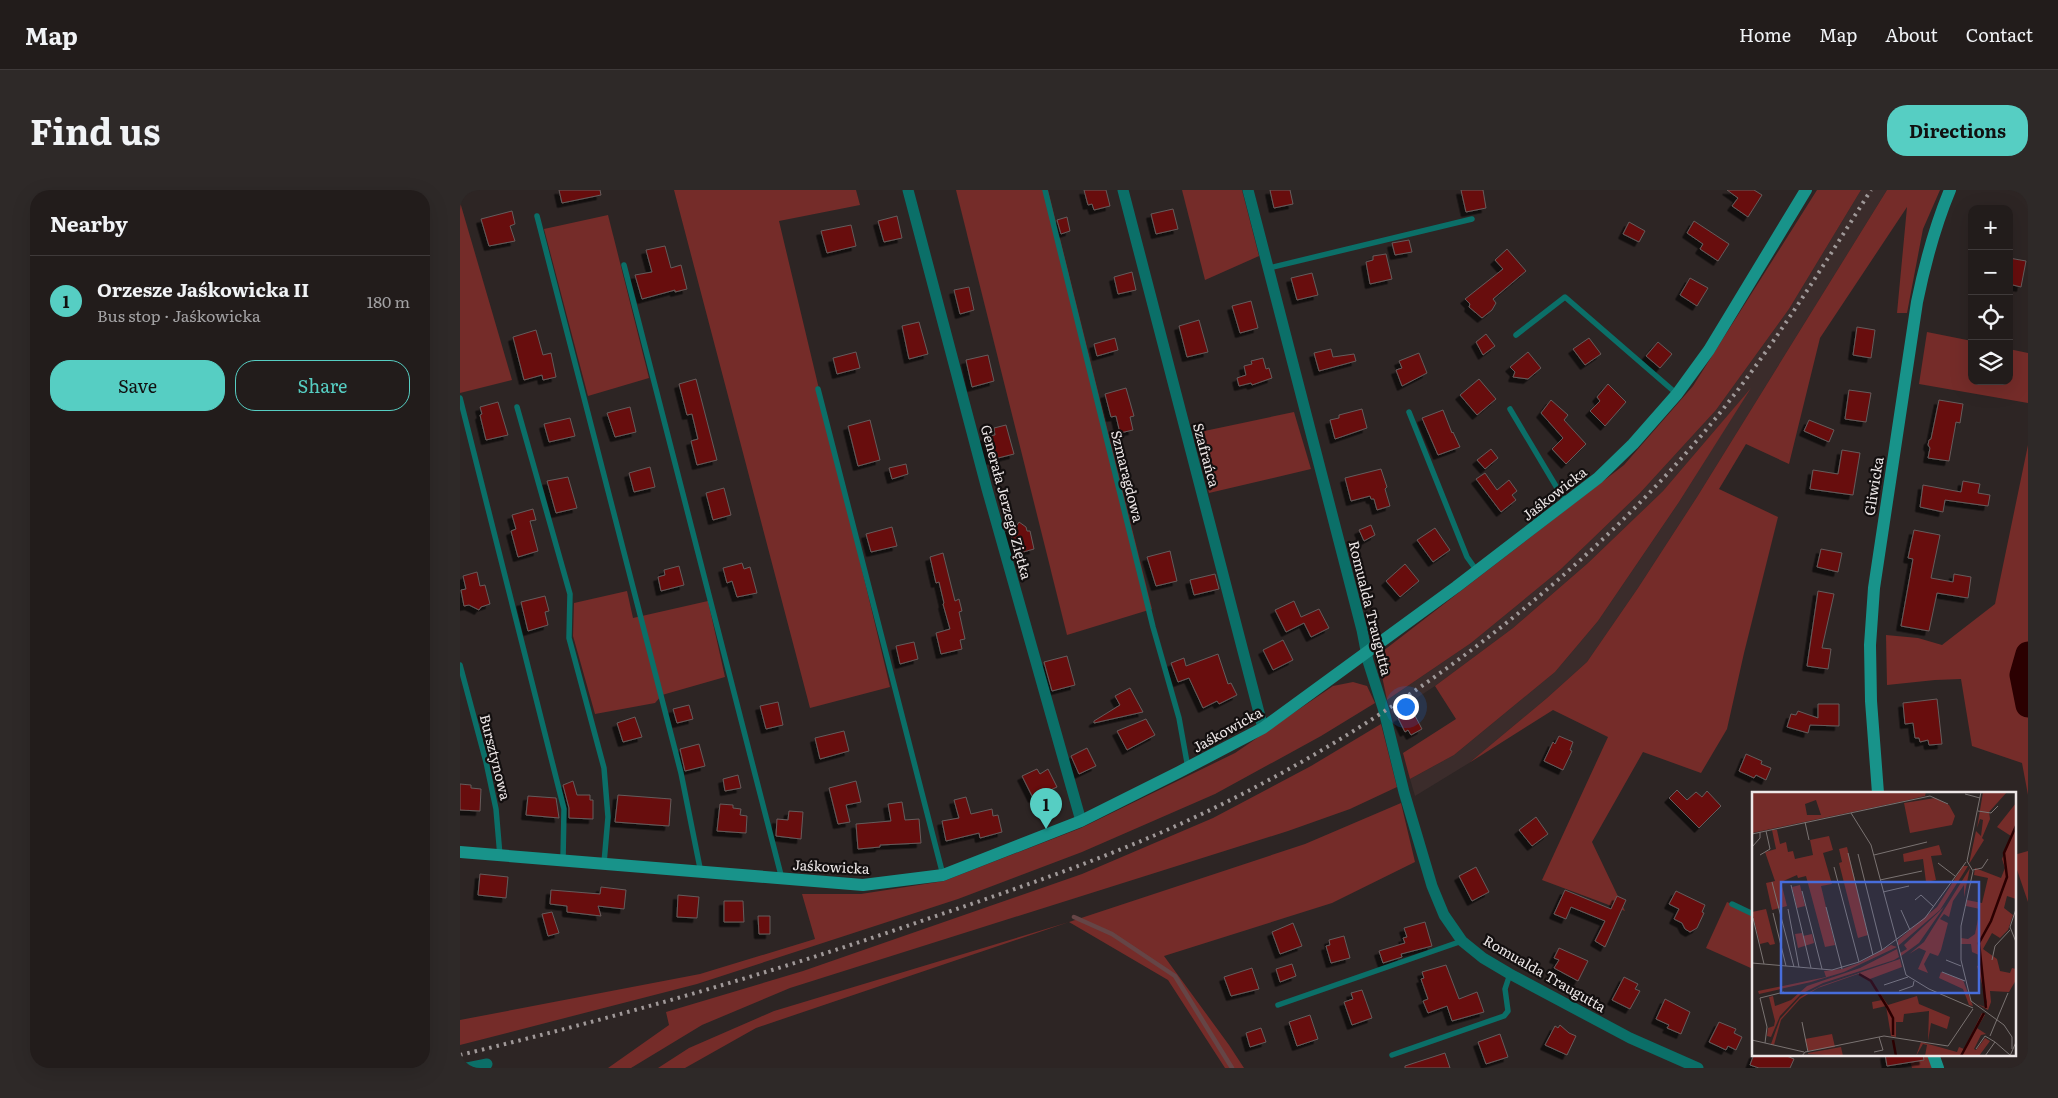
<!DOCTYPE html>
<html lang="en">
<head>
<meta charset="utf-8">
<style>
  body { margin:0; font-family:Literata,serif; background:#2e2928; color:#f1f3f6 }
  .controls { position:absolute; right:15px; top:15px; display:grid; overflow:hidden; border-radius:10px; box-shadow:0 5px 20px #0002 }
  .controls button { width:45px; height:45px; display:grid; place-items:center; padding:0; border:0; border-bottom:1px solid #3f3a3a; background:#221c1b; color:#f1f3f6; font:25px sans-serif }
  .you { position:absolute; left:945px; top:516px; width:18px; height:18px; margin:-12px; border:4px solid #fff; border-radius:50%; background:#1a73e8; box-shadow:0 0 0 8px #1a73e833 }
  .badge { display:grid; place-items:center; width:32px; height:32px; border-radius:50%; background:#56cec3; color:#111; font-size:16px; font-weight:700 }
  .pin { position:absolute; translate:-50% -41px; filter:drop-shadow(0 1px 2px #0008) }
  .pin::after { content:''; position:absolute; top:26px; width:18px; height:15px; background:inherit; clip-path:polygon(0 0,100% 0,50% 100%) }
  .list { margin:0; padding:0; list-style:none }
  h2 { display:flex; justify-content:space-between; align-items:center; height:65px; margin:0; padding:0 20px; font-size:21px }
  h2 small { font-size:16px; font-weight:400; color:#a2a1a3 }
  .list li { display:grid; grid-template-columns:32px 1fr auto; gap:15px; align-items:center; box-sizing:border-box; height:90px; padding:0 20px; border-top:1px solid #3f3a3a }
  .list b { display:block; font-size:19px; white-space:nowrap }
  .list p { margin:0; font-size:16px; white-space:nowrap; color:#a2a1a3 }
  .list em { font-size:16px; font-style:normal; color:#a2a1a3 }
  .actions { display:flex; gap:10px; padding:15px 20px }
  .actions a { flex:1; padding:11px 0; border:1px solid #56cec3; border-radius:20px; text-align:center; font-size:18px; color:#56cec3 }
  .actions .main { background:#56cec3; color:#111 }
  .icon { flex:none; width:28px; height:28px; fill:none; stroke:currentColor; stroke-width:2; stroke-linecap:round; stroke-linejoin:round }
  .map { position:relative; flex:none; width:1568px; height:878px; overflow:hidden; border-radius:20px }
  header { display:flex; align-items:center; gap:30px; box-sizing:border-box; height:70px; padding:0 25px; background:#221c1b; border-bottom:1px solid #3f3a3a }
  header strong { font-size:24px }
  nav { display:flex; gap:28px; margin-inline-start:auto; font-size:18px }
  .intro { display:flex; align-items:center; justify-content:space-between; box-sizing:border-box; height:120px; padding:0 30px }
  h1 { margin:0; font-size:35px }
  .button { padding:12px 22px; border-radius:20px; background:#56cec3; color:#111; font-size:18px; font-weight:700 }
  main { display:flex; gap:30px; padding:0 30px }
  aside { flex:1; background:#221c1b; border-radius:20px; box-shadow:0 5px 20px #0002 }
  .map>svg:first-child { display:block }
</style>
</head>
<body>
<header>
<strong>Map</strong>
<nav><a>Home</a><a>Map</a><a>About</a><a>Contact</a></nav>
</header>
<div class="intro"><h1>Find us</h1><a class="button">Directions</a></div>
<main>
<aside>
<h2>Nearby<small></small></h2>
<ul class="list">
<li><span class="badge">1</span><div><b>Orzesze Jaśkowicka II</b><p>Bus stop · Jaśkowicka</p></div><em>180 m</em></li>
</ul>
<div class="actions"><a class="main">Save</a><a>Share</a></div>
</aside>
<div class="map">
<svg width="1568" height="878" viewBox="0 0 1568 878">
  <defs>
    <filter id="shadow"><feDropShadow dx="-4.5" dy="4.5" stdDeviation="0" flood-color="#0009"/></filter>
  </defs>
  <rect width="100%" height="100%" fill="#2d2524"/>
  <!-- built -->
  <polygon fill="#3b2c2b" points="1401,0 1427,0 1237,307 1178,398 1127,472 1087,508 1009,573 955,606 950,589 994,565 1095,482 1138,431 1219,312 1287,203 1203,301 1128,373 1053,438 975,496 932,524 927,510 1011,453 1100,380 1180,303 1256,220 1329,119"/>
  <!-- green -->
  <g fill="#752c29">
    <polygon points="214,0 396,0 400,15 319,31 430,497 350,518"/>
    <polygon points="496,0 588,0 692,419 607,445"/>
    <polygon points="722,0 782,0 799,66 745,90"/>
    <polygon points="1357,0 1401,0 1329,119 1256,220 1180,303 1100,380 1011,453 927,510 919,472 923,461 1164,275 1233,196"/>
    <polygon points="1427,0 1480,0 1463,39 1447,123 1437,123 1447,17 1360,148 1329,274 1286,254 1259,299 1318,327 1284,463 1267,539 1241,583 1183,562 1132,652 1165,721 1082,690 1148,547 1093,520 1009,573 1087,508 1127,472 1178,398 1237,307"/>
    <polygon points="0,12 52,190 0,203"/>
    <polygon points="148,25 189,188 128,206 84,39"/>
    <polygon points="1467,142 1512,151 1512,191 1549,191 1549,159 1568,163 1568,213 1459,194"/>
    <polygon points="1291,198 1219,312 1138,431 1095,482 994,565 950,589 943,563 996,529 975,496 1053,438 1128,373 1203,301"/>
    <polygon points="834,222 851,279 749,303 735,243"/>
    <polygon points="1568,255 1568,605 1562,573 1512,556 1501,489 1475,490 1427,495 1426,445 1458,448 1482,455 1535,414"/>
    <polygon points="167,401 173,428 248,411 265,487 202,505 195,513 135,524 113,446 114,413"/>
    <polygon points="893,492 907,496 915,513 861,546 755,604 622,662 498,709 237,794 0,855 0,830 240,784 355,749 342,704 401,704 484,691 621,638 775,563 873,496"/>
    <polygon points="921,534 937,597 890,619 828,641 330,798 242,835 171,878 148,878 209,835 206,822 343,781 622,684 753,628 851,576"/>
    <polygon points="941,613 955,672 872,713 704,766 769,855 784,878 765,878 708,790 609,732 296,838 225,878 198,878 229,858 314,821 609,732 845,654"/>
    <polygon points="1568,661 1568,712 1554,671 1554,665"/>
    <polygon points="1267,712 1293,723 1293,779 1246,758"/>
    <polygon points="1448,864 1468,864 1472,878 1452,878"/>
  </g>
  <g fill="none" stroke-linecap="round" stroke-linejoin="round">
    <!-- stream -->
    <polyline stroke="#654546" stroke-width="4.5" points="614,727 652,744 715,786 772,878"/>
    <!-- river -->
    <polyline stroke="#2b0001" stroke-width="25" points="1568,464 1562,485 1568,515"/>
  </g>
  <!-- building -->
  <g fill="#680c0f" stroke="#655c5b" filter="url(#shadow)">
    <polygon points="99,0 140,0 141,5 102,13"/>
    <polygon points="624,0 646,0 650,16 634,20 632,14 628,15"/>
    <polygon points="810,0 830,0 833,14 814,18"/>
    <polygon points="1001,0 1023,0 1026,18 1006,22"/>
    <polygon points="1267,0 1294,0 1302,5 1288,27 1272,16 1278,8"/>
    <polygon points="713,19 718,39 696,44 691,24"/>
    <polygon points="52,21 55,34 50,36 55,51 29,56 21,29"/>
    <polygon points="437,26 442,48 424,52 418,31"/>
    <polygon points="607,27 610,41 601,44 597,30"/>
    <polygon points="1234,31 1269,54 1258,71 1240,59 1243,54 1227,43"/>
    <polygon points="1169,32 1185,41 1179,52 1163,44"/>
    <polygon points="391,35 396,56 367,63 361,41"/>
    <polygon points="949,50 952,62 935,65 932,53"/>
    <polygon points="205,56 211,78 221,75 227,99 215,102 215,100 182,109 175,85 192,82 186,60"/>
    <polygon points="1047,59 1066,81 1033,109 1036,113 1032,120 1022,128 1009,117 1010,114 1005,109 1043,79 1035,70"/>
    <polygon points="926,64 932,89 910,94 906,72 913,70 913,66"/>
    <polygon points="1549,68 1566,71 1561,97 1549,94"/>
    <polygon points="672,82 676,100 658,104 654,87"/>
    <polygon points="852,83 858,105 837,110 831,88"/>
    <polygon points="1230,88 1248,98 1237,116 1220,105"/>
    <polygon points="509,97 514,120 500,124 494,100"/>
    <polygon points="791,111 798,138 780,143 772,116"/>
    <polygon points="739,130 748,162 727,167 719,136"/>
    <polygon points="459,132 468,164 449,169 442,136"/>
    <polygon points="1397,137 1415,140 1411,168 1393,165"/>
    <polygon points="76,140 83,165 91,163 96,187 83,190 82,185 64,190 53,147"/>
    <polygon points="1026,144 1035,156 1023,165 1016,152"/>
    <polygon points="655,148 658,160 637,166 634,154"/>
    <polygon points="1129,148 1141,164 1125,175 1113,159"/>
    <polygon points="1198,152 1212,164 1200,178 1186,166"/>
    <polygon points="871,159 873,167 894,164 896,171 859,181 854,163"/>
    <polygon points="396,162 400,178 377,184 373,168"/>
    <polygon points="1068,162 1081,178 1068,189 1053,187 1055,182 1050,177"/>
    <polygon points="959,163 967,183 942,196 936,180 942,178 939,171"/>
    <polygon points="528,165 534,191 512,197 506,170"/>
    <polygon points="803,168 806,179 809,178 812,188 792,195 791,193 779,196 777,188 786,185 784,176 792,174 791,171"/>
    <polygon points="236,189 257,270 237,275 231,251 238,249 232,224 227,225 219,194"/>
    <polygon points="1019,189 1036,209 1017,225 1000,205"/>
    <polygon points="1148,194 1166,212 1145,236 1130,221 1140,211 1137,207"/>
    <polygon points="666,198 674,226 670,227 673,240 660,243 656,226 651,227 645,204"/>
    <polygon points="1389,200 1411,203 1406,232 1385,229"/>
    <polygon points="1091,210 1108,225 1104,230 1126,254 1106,274 1092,259 1103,248 1081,223"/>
    <polygon points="1479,210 1503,214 1500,233 1496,232 1489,271 1468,268 1470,258 1468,255 1469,250 1471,249"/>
    <polygon points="38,212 48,245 26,250 20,225 22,224 20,217"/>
    <polygon points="170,217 176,242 155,247 147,223"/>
    <polygon points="902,219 907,238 875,249 870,230 879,228 879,225"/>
    <polygon points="983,220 992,243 993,242 1000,257 978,265 962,228"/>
    <polygon points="110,228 115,246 89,252 84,234"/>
    <polygon points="410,230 420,270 398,276 388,236"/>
    <polygon points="1349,230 1374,240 1369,252 1344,241"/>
    <polygon points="546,235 554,264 530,270 524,247 535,245 534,238"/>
    <polygon points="1031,259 1038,268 1025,279 1017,270"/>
    <polygon points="1382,260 1400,263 1393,305 1350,299 1353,280 1378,284"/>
    <polygon points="446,274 448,284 432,289 429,278"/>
    <polygon points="190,277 195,297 174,302 169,283"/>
    <polygon points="921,279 927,297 925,299 930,316 917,320 914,309 911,309 910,306 891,311 885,288"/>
    <polygon points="1025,283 1037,300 1049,290 1057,301 1052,305 1056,310 1041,322 1016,289"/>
    <polygon points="108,287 117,318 96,323 87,291"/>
    <polygon points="1503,291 1520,294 1518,303 1530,305 1528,316 1485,310 1483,322 1460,317 1463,295 1501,302"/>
    <polygon points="264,298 271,325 253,330 246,303"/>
    <polygon points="73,319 76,330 70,331 78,361 58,367 51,341 56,339 52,325"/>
    <polygon points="559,332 566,337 567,341 570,341 574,359 556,364 549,338 556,337"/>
    <polygon points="911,335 915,345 904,351 899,340"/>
    <polygon points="432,337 437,356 411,362 406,344"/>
    <polygon points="975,338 990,360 973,372 957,350"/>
    <polygon points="1454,340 1480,345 1471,388 1493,392 1494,384 1511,387 1508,408 1477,403 1469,441 1441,436 1453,369 1448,368"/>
    <polygon points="1361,359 1382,363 1378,382 1357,377"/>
    <polygon points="710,361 717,391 696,396 687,367"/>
    <polygon points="483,363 495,411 499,409 502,421 499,422 505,449 500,450 502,459 481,464 476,443 490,439 483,414 484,413 479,392 476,393 470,367"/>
    <polygon points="282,373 284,379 290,377 297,403 277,407 272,391 267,393 263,378"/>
    <polygon points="945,374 959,391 940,407 926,391"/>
    <polygon points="219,376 224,395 201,401 198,387 205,385 204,380"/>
    <polygon points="17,382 20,396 25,395 30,414 21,417 19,420 9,415 4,416 1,400 6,399 3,386"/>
    <polygon points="755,384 759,399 734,405 730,390"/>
    <polygon points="1358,401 1374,404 1362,458 1371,459 1368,479 1347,476"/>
    <polygon points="85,406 89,421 85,422 88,435 68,441 61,412"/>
    <polygon points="834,411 841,427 859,419 869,438 851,447 844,433 826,442 815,420"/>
    <polygon points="823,450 833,470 813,480 803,460"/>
    <polygon points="454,452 458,469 440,474 436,456"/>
    <polygon points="758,464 768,494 771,493 777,505 759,514 757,511 743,518 729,488 718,492 711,473 724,468 726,476"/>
    <polygon points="607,466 615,495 592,501 584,472"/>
    <polygon points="670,498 683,522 634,533 634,531 660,515 655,506"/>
    <polygon points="1477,509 1482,554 1469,555 1468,550 1460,552 1459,548 1455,548 1453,533 1445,534 1443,513"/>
    <polygon points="318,512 323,535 306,539 300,516"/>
    <polygon points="1358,514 1379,514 1379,536 1350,535 1348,543 1327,537 1331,524 1336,525 1338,521 1358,528"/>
    <polygon points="229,515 233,529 217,533 213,519"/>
    <polygon points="952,520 962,539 951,545 948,540 945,542 938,528"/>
    <polygon points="175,527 182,547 163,552 157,533"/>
    <polygon points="686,529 695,545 667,560 657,541"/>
    <polygon points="384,541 389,561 360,569 355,548"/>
    <polygon points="1099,546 1113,552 1110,560 1112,561 1103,580 1084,571 1093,552 1095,554"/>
    <polygon points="239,554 245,576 225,581 220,559"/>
    <polygon points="627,558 636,576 619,584 611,566"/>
    <polygon points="1286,564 1302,571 1301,574 1311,578 1306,590 1296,585 1294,588 1279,581"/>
    <polygon points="577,579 580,584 588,579 597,597 573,608 562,586"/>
    <polygon points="278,585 281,598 265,601 263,589"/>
    <polygon points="113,591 117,605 130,605 130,610 133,610 133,629 109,628 109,618 103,595"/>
    <polygon points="396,591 401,612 386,615 390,632 378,634 369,598"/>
    <polygon points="0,594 11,595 11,598 21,599 20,621 0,620"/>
    <polygon points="1217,600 1227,610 1236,602 1242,607 1247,601 1261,616 1239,638 1209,608"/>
    <polygon points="158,605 211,609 209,636 155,632"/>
    <polygon points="68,606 96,608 99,628 66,625"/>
    <polygon points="506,607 511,624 532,619 533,626 538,625 542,642 520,648 519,643 486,651 482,631 499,628 494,610"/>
    <polygon points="442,612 445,630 459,629 461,653 420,655 420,657 398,659 396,634 431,631 428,614"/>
    <polygon points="260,614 273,615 273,618 281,619 280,625 287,626 286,643 257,641"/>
    <polygon points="329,621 343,622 341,649 316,646 317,629 328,630"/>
    <polygon points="1076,627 1088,644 1072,656 1059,640"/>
    <polygon points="1016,677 1029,702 1012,711 999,686"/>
    <polygon points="20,684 48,687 46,708 18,705"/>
    <polygon points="141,697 166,700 164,719 138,716 141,726 107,722 107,716 90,714 91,700 140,704"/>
    <polygon points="1105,700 1151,719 1157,706 1166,710 1145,757 1135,751 1145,731 1111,717 1106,729 1094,724"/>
    <polygon points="1216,701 1245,715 1242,722 1244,723 1237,738 1230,742 1225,739 1222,733 1214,729 1219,719 1209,714"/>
    <polygon points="218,705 239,707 237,728 217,727"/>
    <polygon points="264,711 283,711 284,732 264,732"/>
    <polygon points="92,722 99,743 88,746 82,724"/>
    <polygon points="298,726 310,726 310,744 299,744"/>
    <polygon points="965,732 972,756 941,764 942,767 923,773 919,761 945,753 943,748 947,747 944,738"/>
    <polygon points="833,733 842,756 820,764 812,742"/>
    <polygon points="884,746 890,768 871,773 866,756 870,755 869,750"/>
    <polygon points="1099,758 1128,771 1118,791 1094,778 1099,770 1094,768"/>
    <polygon points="832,774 836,786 820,792 816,779"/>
    <polygon points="986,775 999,809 1017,802 1024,822 992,831 987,816 968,823 963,811 968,809 961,789 964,788 962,782"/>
    <polygon points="792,778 799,799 771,806 764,787"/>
    <polygon points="1164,787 1178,794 1175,799 1180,801 1170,819 1152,810"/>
    <polygon points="902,800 912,828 892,835 884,812 893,809 891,803"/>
    <polygon points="1205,809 1230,822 1221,844 1207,838 1209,835 1196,829"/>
    <polygon points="850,825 858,849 837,856 829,832"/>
    <polygon points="1259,832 1276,839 1274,843 1282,847 1276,860 1268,856 1266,860 1249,852"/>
    <polygon points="1100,835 1109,843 1116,846 1107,865 1085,855 1095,836 1098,838"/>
    <polygon points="801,838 806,852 790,857 786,843"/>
    <polygon points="1040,844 1048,867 1026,874 1018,852"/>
    <polygon points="985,863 990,878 945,878 945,876"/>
    <polygon points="1294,864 1322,864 1334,869 1330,878 1299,878 1290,875"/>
    <polygon points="1425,864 1463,864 1464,870 1427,876"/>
  </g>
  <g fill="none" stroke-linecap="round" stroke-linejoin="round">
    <!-- lane -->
    <g stroke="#0b6f68" stroke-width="5.5">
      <polyline points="585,0 693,437 719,528 728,578"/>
      <polyline points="77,26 221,583 241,683"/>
      <polyline points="164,75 322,689"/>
      <polyline points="809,78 1012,29"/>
      <polyline points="1056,145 1105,107 1217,204"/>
      <polyline points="358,199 483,685"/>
      <polyline points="0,208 104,619 103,670"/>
      <polyline points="57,217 110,404 109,448 144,578 148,627 144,673"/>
      <polyline points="1050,219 1106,313"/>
      <polyline points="949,222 1007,367 1017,381"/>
      <polyline points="0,475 26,572 36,619 40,666"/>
      <polyline points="1272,714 1293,724"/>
      <polyline points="818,815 1002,751"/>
      <polyline points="932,865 1044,826 1048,821 1045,799 1050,784"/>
    </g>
    <!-- street -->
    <g stroke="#0b6f68" stroke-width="11">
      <polyline points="448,0 527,299 621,631"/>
      <polyline points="663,0 803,538"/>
      <polyline points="788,0 902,440 908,471 924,521 944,602 972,696 984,725 1002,751 1023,768 1050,784 1170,848 1238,878"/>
      <polyline points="7,878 27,874"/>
    </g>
    <!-- secondary -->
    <g stroke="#18938a" stroke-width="12">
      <path d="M1418 603 1411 511 1410 455 1414 398 1457 112C1465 73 1475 36 1490 0"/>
      <polyline points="0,662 403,695 483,685 621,631 719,582 803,538 996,397 1138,288 1173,254 1217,204 1249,160 1346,0"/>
      <polyline points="1473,864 1478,878"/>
    </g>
    <!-- rail -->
    <path stroke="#a09999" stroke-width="4" stroke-dasharray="2.5 5" stroke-linecap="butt" d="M0 865C159 827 316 782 470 728 535 706 600 684 664 658 874 574 1086 425 1234 254 1302 176 1356 87 1411 0"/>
  </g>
  <g text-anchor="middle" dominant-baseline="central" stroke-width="4.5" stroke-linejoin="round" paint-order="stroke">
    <!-- street labels -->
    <g font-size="14" fill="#ede7e7" stroke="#130f0f">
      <text transform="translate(747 265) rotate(75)">Szafrańca</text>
      <text transform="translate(668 286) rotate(76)">Szmaragdowa</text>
      <text transform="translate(1413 296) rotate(-81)">Gliwicka</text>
      <text transform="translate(1094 303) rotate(-38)">Jaśkowicka</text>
      <text transform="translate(547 312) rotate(75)">Generała Jerzego Ziętka</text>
      <text transform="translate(911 418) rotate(76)">Romualda Traugutta</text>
      <text transform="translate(767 539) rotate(-29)">Jaśkowicka</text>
      <text transform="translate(36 567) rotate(76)">Bursztynowa</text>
      <text transform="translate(371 676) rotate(3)">Jaśkowicka</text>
      <text transform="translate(1085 783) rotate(30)">Romualda Traugutta</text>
    </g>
  </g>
  <!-- overview -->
  <g transform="translate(1292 602)">
    <rect width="264" height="264" fill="#2d2524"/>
    <path d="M0 0H174L173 4 152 9 0 41ZM64 8 69 23H55L53 12ZM231 0H255L237 20 238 27 230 46 232 48 217 72 224 39 229 44 231 28 228 27 225 36ZM183 6 197 13 203 24 200 33 158 41 152 11ZM264 11V107L255 104 252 116 261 123 256 138 248 146 240 141 231 157 245 167 248 179 258 181 260 176 264 177V188L257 200 238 199 239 210 236 218 225 212 233 215 235 210 225 174 229 173 227 163 220 160 219 152H209V146L216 147 223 142 228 117 214 114 215 108 230 111 236 86 222 83 223 76 249 86 253 76 250 67 259 44 245 35ZM20 38H25L28 52 34 50 36 60 41 59 43 67 61 63 58 48 77 44 81 58 71 61 80 92 69 94 83 153 73 155 54 84 46 86 45 83 29 90 35 114 20 118 14 91 23 89 13 60 24 57ZM187 53 190 63 179 64 184 88 174 90 171 67 152 70 151 62ZM95 55 116 143 106 146 87 71 90 70 87 57ZM211 74H216L188 118 146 154V148L185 115ZM218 76 212 105V93L201 109 197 125 192 122 188 127 196 131 189 158 186 164 178 161 172 172 176 181 166 177 174 159 167 156 157 162 172 150ZM48 93 53 114 45 116 40 95ZM192 115 167 151 149 164 148 161 155 157 152 153ZM14 117 23 152 18 153 16 150 8 152 0 120ZM50 141 51 144 60 142 62 151 46 156 43 142ZM139 153 145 155 92 180 59 190 7 202 6 199 74 185 72 179 90 177 107 171ZM145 157 147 165 142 168 71 191 49 202 28 224 19 245 15 244 16 236 22 234 23 229 17 205 21 204 23 214 39 208 55 194 108 176ZM148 167 150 175 118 187 136 213 165 204 167 212 198 225 195 237 179 231 176 249 177 219 152 222 151 230H144V245L139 244 134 214 121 217 120 210 130 208 119 190 106 182 66 196 48 207 29 228 22 253 19 252 28 227 48 205 69 194ZM189 180 211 188 221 214 217 213 211 197 187 186ZM230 221 233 223 225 236 234 242 229 243 222 257 224 258 233 246 238 249 227 264H173L175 253 171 252 164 264 169 250 205 260 207 255 212 257ZM80 242 83 255 56 259 53 247ZM89 255 91 264 56 262V261Z" fill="#752c29" fill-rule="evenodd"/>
    <path fill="none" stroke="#2b0001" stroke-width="2.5" d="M107 182 119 189 135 215 141 226V243M234 216 227 151 239 129 255 85 252 61 264 34M141 248 144 264M209 264 232 221"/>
    <path fill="none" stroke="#7a7372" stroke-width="1" d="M229 0 215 69 221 79 209 134V168L219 209 252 233 260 245V257M213 2 228 6M226 19 239 21 246 14M99 21 119 53 154 183 177 197 221 216M53 30 57 48M0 42 178 4 196 12M0 55 8 46V40M96 61 121 163M106 62 130 158M8 63 18 57 14 39M122 63 175 50M186 71 203 84M82 75 107 170M221 78 230 76 236 67M128 88 170 79M20 90 42 175M39 93 59 176M50 99 70 177M131 100 157 94M163 108 169 103 182 115M74 115 90 177M36 117 47 175M264 117 258 135 264 150M149 118 158 138M21 121 34 174M1 126 12 172M194 168 209 174M240 168 243 154 258 138M0 171 80 178 107 170 130 158 173 126 214 70M190 180 213 189M132 193 156 185M147 199 161 194 162 189M50 230 56 260M238 244 256 201M0 248 52 260M13 251 15 235 8 206 32 200M224 257 233 244 243 250M122 260 131 258 127 245M50 264 53 260 132 244 196 254 221 217M233 264 243 250 258 263M258 264 264 250"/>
    <path fill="#476ddb" fill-opacity="0.15" stroke="#476ddb" stroke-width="2.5" d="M29 90H227V201H29Z"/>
    <rect width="264" height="264" fill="none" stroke="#ede7e7" stroke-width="2.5"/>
  </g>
</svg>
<div class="controls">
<button>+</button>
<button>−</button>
<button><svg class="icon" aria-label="locate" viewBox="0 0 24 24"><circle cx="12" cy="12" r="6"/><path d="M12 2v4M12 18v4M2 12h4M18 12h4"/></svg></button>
<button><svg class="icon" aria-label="layers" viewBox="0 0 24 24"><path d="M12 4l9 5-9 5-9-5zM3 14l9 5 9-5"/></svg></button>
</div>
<div class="you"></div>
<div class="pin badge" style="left:586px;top:639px">1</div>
</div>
</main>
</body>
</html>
